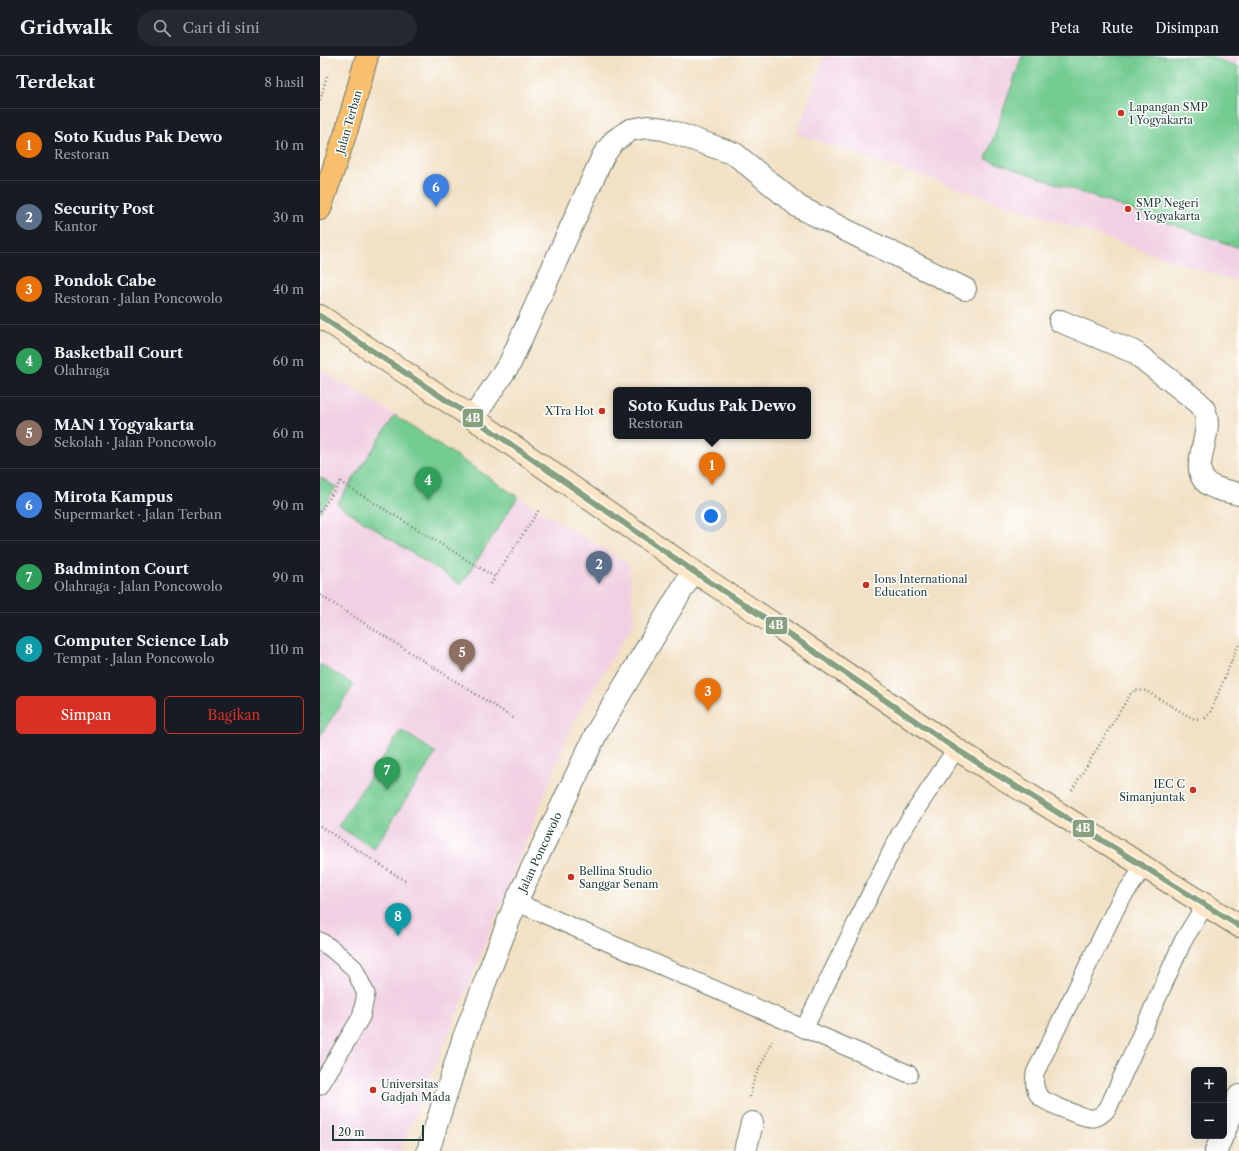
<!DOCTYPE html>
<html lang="id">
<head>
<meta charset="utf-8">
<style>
  body { margin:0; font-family:"Libre Caslon Text",serif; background:#242831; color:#f1f3f6 }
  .controls { position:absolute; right:12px; bottom:12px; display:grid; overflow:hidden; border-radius:6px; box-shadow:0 4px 16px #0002 }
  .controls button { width:36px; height:36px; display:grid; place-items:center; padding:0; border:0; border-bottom:1px solid #363941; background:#171b24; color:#f1f3f6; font:20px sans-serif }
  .scale { position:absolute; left:12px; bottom:10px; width:92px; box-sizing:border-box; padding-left:4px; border:2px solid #1f3d34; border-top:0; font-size:11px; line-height:14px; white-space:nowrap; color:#1f3d34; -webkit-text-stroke:3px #fff; paint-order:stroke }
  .you { position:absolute; left:391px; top:460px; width:14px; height:14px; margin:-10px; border:3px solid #fff; border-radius:50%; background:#1a73e8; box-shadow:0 0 0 6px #1a73e833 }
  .badge { display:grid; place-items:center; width:26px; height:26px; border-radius:50%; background:#d93025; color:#fff; font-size:13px; font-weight:700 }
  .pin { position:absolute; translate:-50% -33px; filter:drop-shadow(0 1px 2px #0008) }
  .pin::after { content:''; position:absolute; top:21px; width:14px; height:12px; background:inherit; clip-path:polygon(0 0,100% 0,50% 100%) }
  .popup { position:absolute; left:293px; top:331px; width:198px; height:52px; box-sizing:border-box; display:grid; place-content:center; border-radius:6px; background:#171b24; filter:drop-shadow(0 1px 3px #0005); font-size:13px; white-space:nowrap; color:#9ea1a6 }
  .popup b { font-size:15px; color:#f1f3f6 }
  .popup::after { content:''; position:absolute; left:50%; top:100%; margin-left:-8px; border:8px solid transparent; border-top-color:#171b24 }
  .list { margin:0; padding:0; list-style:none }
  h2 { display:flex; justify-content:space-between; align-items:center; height:52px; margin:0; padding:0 16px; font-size:17px }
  h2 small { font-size:13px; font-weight:400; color:#9ea1a6 }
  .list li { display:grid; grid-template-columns:26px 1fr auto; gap:12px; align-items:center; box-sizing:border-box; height:72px; padding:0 16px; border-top:1px solid #363941 }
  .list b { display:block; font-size:15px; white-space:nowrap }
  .list p { margin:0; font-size:13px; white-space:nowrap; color:#9ea1a6 }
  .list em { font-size:13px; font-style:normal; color:#9ea1a6 }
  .actions { display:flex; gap:8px; padding:12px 16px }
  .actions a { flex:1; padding:9px 0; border:1px solid #d93025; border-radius:6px; text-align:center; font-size:14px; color:#d93025 }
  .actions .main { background:#d93025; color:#fff }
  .icon { flex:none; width:22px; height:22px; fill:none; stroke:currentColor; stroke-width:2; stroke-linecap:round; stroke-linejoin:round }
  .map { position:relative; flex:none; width:919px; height:1095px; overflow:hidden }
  header { display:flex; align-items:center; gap:24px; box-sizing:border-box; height:56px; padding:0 20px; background:#171b24; border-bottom:1px solid #363941 }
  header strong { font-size:19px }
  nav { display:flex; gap:22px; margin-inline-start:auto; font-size:14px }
  .search { width:280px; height:36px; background:#242831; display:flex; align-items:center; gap:10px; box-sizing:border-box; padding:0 14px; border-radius:22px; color:#9ea1a6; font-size:15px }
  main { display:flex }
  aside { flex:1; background:#171b24 }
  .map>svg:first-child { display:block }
</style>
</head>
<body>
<header>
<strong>Gridwalk</strong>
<div class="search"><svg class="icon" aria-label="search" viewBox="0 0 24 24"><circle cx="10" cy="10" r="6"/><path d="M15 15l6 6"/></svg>Cari di sini</div>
<nav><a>Peta</a><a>Rute</a><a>Disimpan</a></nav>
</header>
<main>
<aside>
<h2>Terdekat<small>8 hasil</small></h2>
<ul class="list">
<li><span class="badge" style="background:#e8710a">1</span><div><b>Soto Kudus Pak Dewo</b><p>Restoran</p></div><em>10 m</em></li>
<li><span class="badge" style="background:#5c6f8a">2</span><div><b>Security Post</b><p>Kantor</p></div><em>30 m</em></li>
<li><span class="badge" style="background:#e8710a">3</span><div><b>Pondok Cabe</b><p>Restoran · Jalan Poncowolo</p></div><em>40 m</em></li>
<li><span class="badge" style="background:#2e9e5b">4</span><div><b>Basketball Court</b><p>Olahraga</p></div><em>60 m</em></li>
<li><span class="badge" style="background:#8d6e63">5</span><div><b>MAN 1 Yogyakarta</b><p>Sekolah · Jalan Poncowolo</p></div><em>60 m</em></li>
<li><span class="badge" style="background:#3f7fe0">6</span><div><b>Mirota Kampus</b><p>Supermarket · Jalan Terban</p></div><em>90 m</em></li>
<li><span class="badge" style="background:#2e9e5b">7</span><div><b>Badminton Court</b><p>Olahraga · Jalan Poncowolo</p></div><em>90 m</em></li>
<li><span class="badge" style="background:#0f9aa8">8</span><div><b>Computer Science Lab</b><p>Tempat · Jalan Poncowolo</p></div><em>110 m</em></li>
</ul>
<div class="actions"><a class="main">Simpan</a><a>Bagikan</a></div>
</aside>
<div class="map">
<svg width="919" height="1095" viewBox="0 0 919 1095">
  <rect width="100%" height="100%" fill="#fff"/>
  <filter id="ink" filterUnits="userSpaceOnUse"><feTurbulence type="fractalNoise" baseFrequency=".025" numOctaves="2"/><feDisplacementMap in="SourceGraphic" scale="8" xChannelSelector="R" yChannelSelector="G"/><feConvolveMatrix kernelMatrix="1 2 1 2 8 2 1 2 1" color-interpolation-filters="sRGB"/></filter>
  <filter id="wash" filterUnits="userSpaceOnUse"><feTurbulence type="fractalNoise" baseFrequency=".012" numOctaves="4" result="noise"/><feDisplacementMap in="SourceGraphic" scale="16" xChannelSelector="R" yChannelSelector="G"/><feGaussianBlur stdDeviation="0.9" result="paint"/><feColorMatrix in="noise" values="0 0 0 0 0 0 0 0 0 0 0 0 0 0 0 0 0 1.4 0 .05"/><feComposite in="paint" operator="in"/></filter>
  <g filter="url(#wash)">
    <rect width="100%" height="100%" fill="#f2e1c5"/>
    <!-- built -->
    <g fill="#f1d0e3">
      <polygon points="504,0 919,0 919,227 477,78"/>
      <polygon points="0,313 75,359 114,388 219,454 309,508 314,566 253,667 131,973 80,1095 0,1095"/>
    </g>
    <!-- green -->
    <g fill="#75cc92" stroke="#4a8463">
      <polygon points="702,0 889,0 919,11 919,192 666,103"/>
      <polygon points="75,359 198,441 141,529 17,448"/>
      <polygon points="0,421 16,431 0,456"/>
      <polygon points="0,608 34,629 0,680"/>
      <polygon points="81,674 116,697 54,793 18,770"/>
    </g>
  </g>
  <g filter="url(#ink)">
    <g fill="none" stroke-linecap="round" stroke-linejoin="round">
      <!-- service casing -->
      <g stroke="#697667" stroke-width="19">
        <g id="service">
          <path d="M824 811 799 846 715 1017C714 1025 714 1034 720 1041 725 1046 766 1064 774 1062 780 1061 784 1057 788 1052L863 885 885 849"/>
          <polyline points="196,846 462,963 589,1018"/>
          <polyline points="0,885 12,893 34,912 46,938 41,961 0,1030"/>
          <polyline points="484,973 580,778 636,693"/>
        </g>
      </g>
      <!-- minor casing -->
      <g stroke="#697667" stroke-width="24">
        <g id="minor">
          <path d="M740 265 814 296 878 346C881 349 884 352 885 356 894 378 868 413 887 427 895 434 909 435 919 438"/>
          <polyline points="153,362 190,307 283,100 294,85 310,74 327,71 344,73 415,98 479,151 645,233"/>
          <polyline points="904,1076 919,1040"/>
          <polyline points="108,1095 144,981 196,846 277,676 373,515"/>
          <polyline points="425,1095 432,1067"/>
          <polyline points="896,1095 902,1080"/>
        </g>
      </g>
      <!-- secondary casing -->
      <g stroke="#697667" stroke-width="24">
        <polyline id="secondary" points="0,260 153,362 373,515 457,570 636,693 919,870"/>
      </g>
      <!-- primary casing -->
      <g stroke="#697667" stroke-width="24">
        <polyline id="primary" points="0,153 27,73 47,0"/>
      </g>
      <!-- path -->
      <g stroke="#697667" stroke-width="2.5" stroke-dasharray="1 3" stroke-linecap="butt">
        <polyline points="0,44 8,17"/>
        <polyline points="0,456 20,426 175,521 219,454"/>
        <polyline points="171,528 175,521"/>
        <polyline points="0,539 195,663"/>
        <polyline points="752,734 811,637 815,634 826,635 872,662 878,663 885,662 890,657 919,587"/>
        <polyline points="0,770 87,826"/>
        <polyline points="430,1041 434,1024 452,985"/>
      </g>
      <!-- service -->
      <use href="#service" stroke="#fff" stroke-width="17"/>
      <!-- minor -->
      <use href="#minor" stroke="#fff" stroke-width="22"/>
      <!-- secondary -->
      <use href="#secondary" stroke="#fde5c5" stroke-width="22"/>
      <!-- primary -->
      <use href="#primary" stroke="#f9bf6d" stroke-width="22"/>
      <!-- bus-1 casing -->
      <g stroke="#fff" stroke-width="9">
        <polyline id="bus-1" points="0,260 153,362 373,515 457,570 636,693 919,870"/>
      </g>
      <!-- bus-1 -->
      <use href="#bus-1" stroke="#88a07d" stroke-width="6"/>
    </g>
  </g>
  <!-- markers -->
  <g fill="#c8321e" stroke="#fff" stroke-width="1.5">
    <circle cx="801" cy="57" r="4"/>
    <circle cx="808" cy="153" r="4"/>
    <circle cx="282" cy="355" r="4"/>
    <circle cx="546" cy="529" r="4"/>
    <circle cx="873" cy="734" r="4"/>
    <circle cx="251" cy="821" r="4"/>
    <circle cx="53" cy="1034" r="4"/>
  </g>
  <g text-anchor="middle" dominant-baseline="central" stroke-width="3" stroke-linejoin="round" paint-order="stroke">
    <!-- poi labels -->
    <g font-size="11" fill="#1f3d34" stroke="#fff" text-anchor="start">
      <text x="809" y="51">Lapangan SMP<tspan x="809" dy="13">1 Yogyakarta</tspan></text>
      <text x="816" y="147">SMP Negeri<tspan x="816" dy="13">1 Yogyakarta</tspan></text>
      <text x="274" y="355" text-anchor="end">XTra Hot</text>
      <text x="554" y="523">Ions International<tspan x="554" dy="13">Education</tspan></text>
      <text x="865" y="728" text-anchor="end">IEC C<tspan x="865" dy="13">Simanjuntak</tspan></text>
      <text x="259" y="815">Bellina Studio<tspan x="259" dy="13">Sanggar Senam</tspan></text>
      <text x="61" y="1028">Universitas<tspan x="61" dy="13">Gadjah Mada</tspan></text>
    </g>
    <!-- street labels -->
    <g font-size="11" fill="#1f3d34" stroke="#fff">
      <text transform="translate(29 66) rotate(-74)">Jalan Terban</text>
      <text transform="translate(220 796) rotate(-65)">Jalan Poncowolo</text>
    </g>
  </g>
  <g stroke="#fff" stroke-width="1.5">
    <rect x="142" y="352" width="22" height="20" rx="4" fill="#88a07d"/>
    <rect x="445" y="560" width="23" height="19" rx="4" fill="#88a07d"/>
    <rect x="752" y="763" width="23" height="19" rx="4" fill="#88a07d"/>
  </g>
  <g font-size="11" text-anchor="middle" font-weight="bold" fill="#fff">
    <text x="153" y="366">4B</text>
    <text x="456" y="573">4B</text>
    <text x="763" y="776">4B</text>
  </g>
</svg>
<div class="controls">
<button>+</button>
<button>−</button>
</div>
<div class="scale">20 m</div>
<div class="you"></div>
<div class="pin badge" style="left:392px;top:429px;background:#e8710a">1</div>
<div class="popup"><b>Soto Kudus Pak Dewo</b>Restoran</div>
<div class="pin badge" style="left:279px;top:528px;background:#5c6f8a">2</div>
<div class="pin badge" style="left:388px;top:655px;background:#e8710a">3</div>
<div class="pin badge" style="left:108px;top:444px;background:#2e9e5b">4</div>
<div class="pin badge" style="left:142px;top:616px;background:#8d6e63">5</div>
<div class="pin badge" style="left:116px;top:151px;background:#3f7fe0">6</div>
<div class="pin badge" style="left:67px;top:734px;background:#2e9e5b">7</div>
<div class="pin badge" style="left:78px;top:880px;background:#0f9aa8">8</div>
</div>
</main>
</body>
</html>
